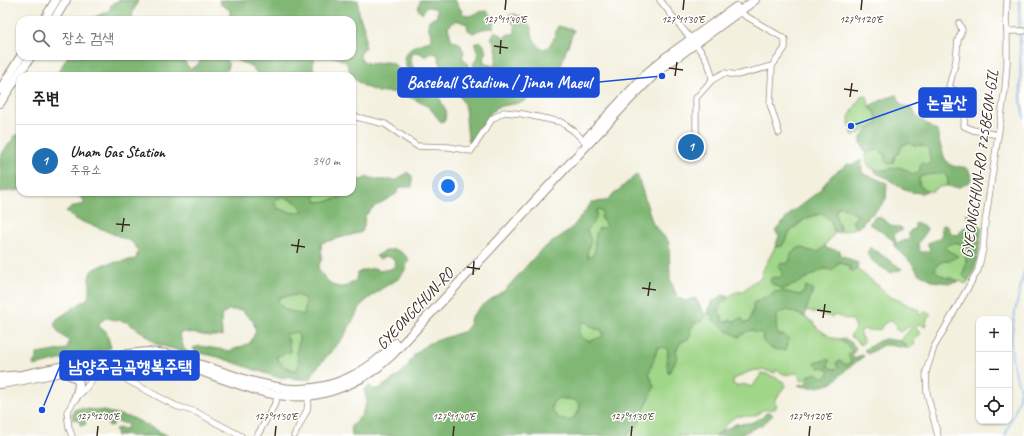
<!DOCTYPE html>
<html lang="ko">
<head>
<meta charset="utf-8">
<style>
  body { margin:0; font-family:Caveat,"Poor Story",sans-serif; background:#f6f6f6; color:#222 }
  .controls { position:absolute; right:12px; bottom:12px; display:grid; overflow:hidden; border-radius:8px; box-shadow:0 1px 3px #0004 }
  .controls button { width:36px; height:36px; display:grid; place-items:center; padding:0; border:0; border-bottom:1px solid #e0e0e0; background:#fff; color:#222; font:20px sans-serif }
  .you { position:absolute; left:448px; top:186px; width:14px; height:14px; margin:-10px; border:3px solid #fff; border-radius:50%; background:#1a73e8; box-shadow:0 0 0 6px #1a73e833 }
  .badge { display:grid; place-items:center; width:26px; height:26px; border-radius:50%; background:#1f6fb2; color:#fff; font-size:13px; font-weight:700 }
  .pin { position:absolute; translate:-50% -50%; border:2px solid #fff; box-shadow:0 1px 4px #0006 }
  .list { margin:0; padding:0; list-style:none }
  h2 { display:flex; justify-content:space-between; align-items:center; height:52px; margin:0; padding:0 16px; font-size:17px }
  h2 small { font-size:13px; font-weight:400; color:#767676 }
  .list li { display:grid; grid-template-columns:26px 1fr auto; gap:12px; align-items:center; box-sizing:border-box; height:72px; padding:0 16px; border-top:1px solid #e0e0e0 }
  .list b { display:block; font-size:15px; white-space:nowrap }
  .list p { margin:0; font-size:13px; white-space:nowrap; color:#767676 }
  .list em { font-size:13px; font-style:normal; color:#767676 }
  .icon { flex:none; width:22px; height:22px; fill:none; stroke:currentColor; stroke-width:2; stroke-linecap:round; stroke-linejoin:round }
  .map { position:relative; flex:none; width:1024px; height:436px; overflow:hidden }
  .search { position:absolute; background:#fff; box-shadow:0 1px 3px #0004; left:16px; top:16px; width:340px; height:44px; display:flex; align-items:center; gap:10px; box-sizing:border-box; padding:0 14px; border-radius:12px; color:#767676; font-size:15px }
  .panel { position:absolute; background:#fff; box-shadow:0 1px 3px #0004; left:16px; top:72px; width:340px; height:124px; border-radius:12px }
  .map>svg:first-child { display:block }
</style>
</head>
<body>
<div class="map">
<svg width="1024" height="436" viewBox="0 0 1024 436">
  <rect width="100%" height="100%" fill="#fff"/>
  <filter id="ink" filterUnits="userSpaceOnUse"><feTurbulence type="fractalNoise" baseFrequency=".025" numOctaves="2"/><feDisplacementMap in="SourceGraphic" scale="8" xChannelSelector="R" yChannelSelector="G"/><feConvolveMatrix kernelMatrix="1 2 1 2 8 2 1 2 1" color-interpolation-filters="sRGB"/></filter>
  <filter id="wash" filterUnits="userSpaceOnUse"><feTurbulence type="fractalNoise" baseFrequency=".012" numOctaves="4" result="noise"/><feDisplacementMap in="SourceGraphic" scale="16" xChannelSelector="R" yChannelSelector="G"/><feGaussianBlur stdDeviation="0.9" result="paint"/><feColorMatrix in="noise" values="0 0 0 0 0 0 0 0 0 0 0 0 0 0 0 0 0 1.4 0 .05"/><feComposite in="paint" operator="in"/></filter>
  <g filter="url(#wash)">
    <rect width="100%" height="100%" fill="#f3f0de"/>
    <!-- green -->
    <g fill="#a0d688" stroke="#6e8053">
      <path d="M862 95 867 96C868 99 868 104 870 107 876 116 879 111 877 125L866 129 853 137 849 123V117Z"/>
      <path d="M909 143C916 146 922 145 928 148 930 154 929 158 931 163L920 167 919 172 913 175C911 173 908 170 905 169 890 164 866 182 866 153L878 150 886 155 888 164 892 163 896 154 899 153C901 147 903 144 909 143Z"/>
      <path d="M943 173C948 177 949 181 947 186L939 187 933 191H926L919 185V178C926 173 935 174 943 173Z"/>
      <polygon points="318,192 339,192 339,198 328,201 317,202 315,197"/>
      <path d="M282 197C293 200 298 201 304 212L293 213 277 208 274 200Z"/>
      <path d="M838 207H844L853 213 857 214 856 218 852 221 855 228 841 232C839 221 832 217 838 207Z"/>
      <path d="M599 209 603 212 601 217 606 225 604 228 597 232 594 244 595 249 594 255 588 258C587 253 585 234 587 229 590 222 597 226 596 211Z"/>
      <path d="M820 214H824L831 222 835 233 819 252 810 251 800 247 787 264 778 267 782 270V275L779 278 772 277 770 280 772 284 783 289 794 285 823 269H828L839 262 849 267 854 272 857 269 880 287 887 295 919 310 918 314 922 315 923 312 930 313V315L927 319 925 327 919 323 915 328 921 333 914 341 915 344 910 348H906L905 344 900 341 911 328 909 326 901 332 895 329 897 325 891 320 882 325 881 329C875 331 870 331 864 329L860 332 862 338 864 342 861 345 850 336 856 328 853 320C846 320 841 317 834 315L831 317 806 310 813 290 806 287 803 293 799 295 782 291 770 296 762 298 753 309 749 322 745 323 741 318 735 321 730 320 726 322 722 321 719 312 721 303C728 299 733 290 742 292L752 283 761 278 763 270 775 247 782 246 791 231 805 219Z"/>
      <path d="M952 243H960L965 245 968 251C966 255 966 257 966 261 966 266 964 270 963 275L968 281 966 284 952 278H946L940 275 935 270 937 265 943 261H949L957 256 945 248 947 245Z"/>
      <polygon points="298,295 306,300 304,315 286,310 278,303 279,297"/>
      <path d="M786 309 796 313 805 317 814 323 817 328 832 338 840 339 847 345 852 351 849 354 852 362 846 365 840 361 836 363 838 367 836 369H832L828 366 829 360 824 367 830 371 829 374 824 378 818 374 803 380H800L799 378 800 376 797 373H793L790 375 784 374 776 370 775 373C755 367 751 370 733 380V384L737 386 743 384 752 387 762 373C771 375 778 378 786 384L774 402 777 405 775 409 762 410C756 420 744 414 735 417 732 418 720 432 716 436H625L637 427 654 387 649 373 658 347H667L668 353 667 362 675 361 678 357 676 351 681 342 695 323 702 321 705 314H711L713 320 722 326 726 330H753L759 332 764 336H779C774 329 778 321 777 314Z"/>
      <polygon points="583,322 587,323 595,329 599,329 602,330 603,334 601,338 589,341 582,338 580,333 580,326"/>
      <path d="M297 332C302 344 297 341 297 351 297 360 301 363 297 371L283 366 276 357 285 353 289 342 286 334Z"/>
      <polygon points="558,398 576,400 580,405 579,411 570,421 558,418 552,411 552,403"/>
    </g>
    <!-- forest -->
    <g fill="#80b774" stroke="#5e7049" fill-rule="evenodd">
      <polygon points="119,0 138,0 132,15 134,20 91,20 91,19 110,10 111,5"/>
      <path d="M219 0H358L359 15 365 29V47L360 55 361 60 370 64 385 62 393 63 400 71 407 70 404 57 412 47 433 40 428 26 429 20 437 17V9L426 6 422 14 418 9 420 0H455L464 15 471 16 479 12 487 11 496 19 493 28 482 29 473 33 468 30 467 24 456 20 448 27 451 39 460 44 464 52 462 57 469 64 465 72 469 78 477 76 475 69 473 64C479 57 479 52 474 44L480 41 484 45 486 52 483 58 485 64 495 66C498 55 498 47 491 38L495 31 504 37 509 34H515V26L509 19V15L515 14 524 18 531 27 533 38 541 49 547 48 553 41 558 26 574 30 565 53 558 76 523 102 497 107 489 115 474 144 468 140 465 106 455 87 444 74 437 54 431 53 426 57 418 52 413 53 411 59 412 66 420 72 435 89 446 111 445 120 441 122 429 107 410 97 392 92H378L365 87 353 78 346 62 335 57H315L313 65 315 76H257V73L249 65 238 61 234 56H352V20H230V10L220 4Z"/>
      <polygon points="68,56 185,56 184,61 190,69 197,65 205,56 220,56 228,62 228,69 216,76 56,76"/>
      <path d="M897 95 901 105C909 107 914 108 916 116L937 131C939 139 943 160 949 164 959 171 970 160 971 180 962 188 958 188 947 186 949 181 948 177 943 173 935 175 926 173 919 178V185L926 191 922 193 912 192 898 186 885 177 876 173 874 169 881 171 898 167 905 169 913 175 919 172 921 163 927 165 931 163C929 158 930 154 928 148L921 145 916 146 909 143 904 144 901 147 899 153 896 154 893 163 888 164 885 160 886 155 878 150 866 153 861 143V137L870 127 877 125C878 115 876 113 869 106L884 99Z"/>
      <polygon points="16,135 20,135 20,190 0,192 0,156 2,153"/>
      <path d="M861 160 862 173 887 183 886 199 879 208 867 218 860 227 855 228 852 221 856 218 857 214 853 213 844 207H838C832 216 839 222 841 232L835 233 831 222 824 214C812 213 798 222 790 232 787 236 785 241 782 246L775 247 779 236 775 231 792 212 818 192 832 175 848 164 853 165Z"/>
      <path d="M407 172 412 176V187H400L396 194 374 207 365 216 364 226 362 232 321 243 322 258 318 268C324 278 334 291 347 286 350 284 353 282 356 280L357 273 364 270 375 268 379 271 390 269 395 267 394 259 387 256 379 259 376 256C390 247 398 247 409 259L404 272 398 279 381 289 362 304 343 338 314 371 311 380 276 377 218 357 196 352 193 348 200 346 230 351 250 343 256 331 253 321 241 310H228L221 316 222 336H209L184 332 179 333 184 349 190 354 156 344 145 334 137 329 127 322 106 318 99 323 100 328 106 331 111 348 34 366 33 363 37 358V354L67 349 69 341 59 333 54 324 57 319 88 298 90 287 89 278 91 271 105 264 136 259 138 250 132 242 97 227 74 219 66 211 74 206 85 204 82 198 75 194 62 192H318L315 197 317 202 328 201 339 198V192H352V173L353 174 354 178 361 180 368 177 379 180H397ZM282 197C293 200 298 201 303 211L293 213 277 208 274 200ZM298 295 306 300 304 315 286 310 278 303 279 297ZM297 332C302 343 297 342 297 351 297 360 301 363 296 371L283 366 276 357 285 353 291 352 286 334Z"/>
      <path d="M637 174 653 224 669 242 670 280 678 298 686 301 695 298 705 314 702 321 695 323 690 330 691 334 688 339 681 342 676 351 678 357C674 362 674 368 668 373L667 362 668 353 667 348 658 347 649 373 654 387 637 427 625 436H352L351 426 361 416 367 401 364 390 370 385 372 389H379L399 375 408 366 410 361 415 354 427 344 465 331 469 326 471 317 481 306 505 290 540 251 572 228 592 202 606 201ZM599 209 603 212 601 217 606 225 604 228H599C594 236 596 245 594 254L588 258 587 253 591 241 587 230C592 222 597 224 596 211ZM583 322 587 323 595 329H599L602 330 603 334 602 337 589 341 582 338 580 332V326ZM558 398 576 400 580 405 579 412 570 421 558 418 552 411V403Z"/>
      <path d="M965 213 975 217 976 221 982 227C980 241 978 271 968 281L963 275C964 270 966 266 966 262 966 257 966 255 968 251L965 245C958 242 954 243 947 245L945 248 958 256 949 261H943L937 265 935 270C944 281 948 276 959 282L950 283 932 281 927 277 918 273 914 266 907 258 894 246V241L875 227 869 224 875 217H880L892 226 902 228V231L896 232 894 235 896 243H900L903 240 908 241 910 237 908 234 911 230 915 229V223L921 224 927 228 925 234 918 243 919 249 921 252C925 252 928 252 930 248L928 246V243C933 241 941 239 942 233 942 231 941 228 941 226L945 225 948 227 952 234 957 235 959 234 963 228 966 227 968 230H970C975 224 968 218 965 213Z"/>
      <polygon points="825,245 827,249 831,249 840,251 841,255 858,263 857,269 854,272 849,269 849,266 839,262 832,271 828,269 823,269 794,285 783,289 772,284 770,280 773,277 779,278 782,275 782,270 778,267 780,263 787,264 790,260 791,254 800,247 810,251 819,252"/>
      <path d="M870 247 902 269 891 273C883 268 870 262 867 253Z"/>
      <path d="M806 286 813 290 806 310 805 317 796 313 787 310 784 312H781L777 314C778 321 774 329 779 335H783L788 338V344L786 350C777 351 766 348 762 339L763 336 759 332 755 333 753 330 748 331 739 337 726 330 722 326 713 320 711 314H708L711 302 718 299 723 295 729 297 721 304 719 312 722 315V321L726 322 730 320 735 321 741 318 745 323 749 322 753 309V303C760 299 769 298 774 292L782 291 799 295 803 293Z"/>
      <path d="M844 338 852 343 856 348 854 352 852 355 854 359 859 356 863 355 864 356C856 362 848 368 841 374 838 377 836 381 832 383 823 387 807 389 798 385L806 384 808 376 815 373 824 378 829 374V371C826 367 824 367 819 368L815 363 816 361H822L826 359 829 360 828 366 832 369H836L838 367 836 363 840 361 846 365 851 362 848 354 852 351 847 345 840 339Z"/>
      <polygon points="885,339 900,341 905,344 906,348 889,345 883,345 868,354 864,350 879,341"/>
      <path d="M80 408 103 411 133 418 168 436H130L126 434 117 436 115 429C120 427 123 430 128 428L127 424 115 421 113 422V425L109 426C103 418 95 413 84 416L86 424 81 426 78 419 73 420 72 415 74 410Z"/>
      <polygon points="770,412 773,415 763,424 738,436 716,436 722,431 736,424 750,423 762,418 766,413"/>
    </g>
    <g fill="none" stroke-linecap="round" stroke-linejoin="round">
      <!-- stream -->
      <g stroke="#7ab0e9" stroke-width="1.5">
        <polyline points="1019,0 1021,101 1024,118"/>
        <polyline points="1005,436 1018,403 1020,389 1013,366 1011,344 1015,312 1024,271"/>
      </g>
    </g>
  </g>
  <g filter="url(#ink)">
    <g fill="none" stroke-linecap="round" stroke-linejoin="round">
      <!-- street casing -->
      <g stroke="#978d7e" stroke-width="7">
        <g id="street">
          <path d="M660 0C667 9 674 19 681 27 694 43 711 58 712 80L696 98V129L701 151"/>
          <polyline points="739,12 785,39 785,48 772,66 770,104 779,133"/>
          <polyline points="959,23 962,30 958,40 956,60 949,87 957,92 965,105 964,126 973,130 998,135"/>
          <polyline points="1007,31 1024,31"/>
          <polyline points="712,80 724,73 737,75 772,66"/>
          <polyline points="352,116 385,124 417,146 449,147 471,151 492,119 504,112 523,114 561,122 574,131 584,141"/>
          <polyline points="104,363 129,381 176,406 196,412 241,436"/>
          <polyline points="72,436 69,428 67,412 75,399 85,389 104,364"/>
          <polyline points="257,436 276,402 277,395"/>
          <polyline points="294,436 307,410 309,396"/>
          <polyline points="938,436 927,393 926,372 934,347 978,270 983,249 985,223 1005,89 1007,63 1007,31 1006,21 1007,0"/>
        </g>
      </g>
      <!-- secondary casing -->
      <g stroke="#978d7e" stroke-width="10">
        <g id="secondary">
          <polyline points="44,20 56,0"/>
          <polyline points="54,20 66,0"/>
          <polyline points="0,90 21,56"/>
          <polyline points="0,103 31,56"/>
          <polyline points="586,139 648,72 666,57 736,7"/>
          <path d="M63 372C81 379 82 380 75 399"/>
          <path d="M0 377 22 375 118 355 147 352 168 354 250 381C264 384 278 388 292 389 332 391 369 372 395 343"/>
          <path d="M0 384C35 379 69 369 105 364 119 362 135 359 150 360 172 360 193 368 214 376 238 384 262 394 287 396 317 399 349 387 373 371 380 366 386 360 392 355L561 173 629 100 658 71 755 0"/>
        </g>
      </g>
      <!-- street -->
      <use href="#street" stroke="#fff" stroke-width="5.5"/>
      <!-- secondary -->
      <use href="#secondary" stroke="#fff" stroke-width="8"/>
    </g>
  </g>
  <!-- ticks -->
  <path fill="none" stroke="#3b2a1e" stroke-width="1.5" d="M505 10 506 0M683 10 684 0M861 10 862 0M494 46 508 48M500 54 501 40M669 68 683 70M675 76 677 62M844 89 858 91M850 97 852 83M116 224 130 225M122 232 124 218M291 245 305 247M297 253 299 239M467 267 480 269M473 275 474 261M642 288 656 290M648 296 650 282M817 310 831 312M823 318 825 304M97 436 98 426M275 436 276 426M453 436 454 426M631 436 632 426M809 436 810 426"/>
  <g text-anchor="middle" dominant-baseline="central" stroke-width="3" stroke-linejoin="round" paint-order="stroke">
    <!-- street labels -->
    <g font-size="16" fill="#3b2a1e" stroke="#fff">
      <text transform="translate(980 164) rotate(-82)">GYEONGCHUN-RO 725BEON-GIL</text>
      <text transform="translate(415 309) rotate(-47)">GYEONGCHUN-RO</text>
    </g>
  </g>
  <g font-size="10" text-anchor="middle" fill="#3b2a1e" stroke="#fff" stroke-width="3" stroke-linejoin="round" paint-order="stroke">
    <text x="505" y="23">127°11'40"E</text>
    <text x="683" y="23">127°11'30"E</text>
    <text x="861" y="23">127°11'20"E</text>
    <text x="98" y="420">127°12'00"E</text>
    <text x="276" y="420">127°11'50"E</text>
    <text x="454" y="420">127°11'40"E</text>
    <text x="632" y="420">127°11'30"E</text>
    <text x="810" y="420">127°11'20"E</text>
  </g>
  <!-- callouts -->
  <path fill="none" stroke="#1d4ed8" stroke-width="1.5" d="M662 76L599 82M851 126L919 102M42 410L60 366"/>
  <g fill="#1d4ed8" stroke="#fff" stroke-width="1.5">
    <circle cx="662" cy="76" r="4"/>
    <circle cx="851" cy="126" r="4"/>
    <circle cx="42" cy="410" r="4"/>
  </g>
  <g fill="#1d4ed8" stroke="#1d4ed8" stroke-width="1.5">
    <rect x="398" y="68" width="201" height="29" rx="4"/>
    <rect x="919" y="88" width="57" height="29" rx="4"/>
    <rect x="60" y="351" width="139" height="29" rx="4"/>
  </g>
  <g font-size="17" text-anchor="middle" font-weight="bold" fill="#fff">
    <text x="499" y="88">Baseball Stadium / Jinan Maeul</text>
    <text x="947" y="108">논골산</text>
    <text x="130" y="372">남양주금곡행복주택</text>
  </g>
</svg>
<div class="controls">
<button>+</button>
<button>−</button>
<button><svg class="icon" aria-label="locate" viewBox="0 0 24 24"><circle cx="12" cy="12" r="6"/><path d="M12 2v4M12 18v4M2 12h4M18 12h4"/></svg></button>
</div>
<div class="you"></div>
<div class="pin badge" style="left:691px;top:147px">1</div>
<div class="search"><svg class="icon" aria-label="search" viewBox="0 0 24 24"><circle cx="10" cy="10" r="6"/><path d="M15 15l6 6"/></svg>장소 검색</div>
<section class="panel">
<h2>주변<small></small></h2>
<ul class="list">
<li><span class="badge">1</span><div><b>Unam Gas Station</b><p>주유소</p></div><em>340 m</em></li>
</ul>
</section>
</div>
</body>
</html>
